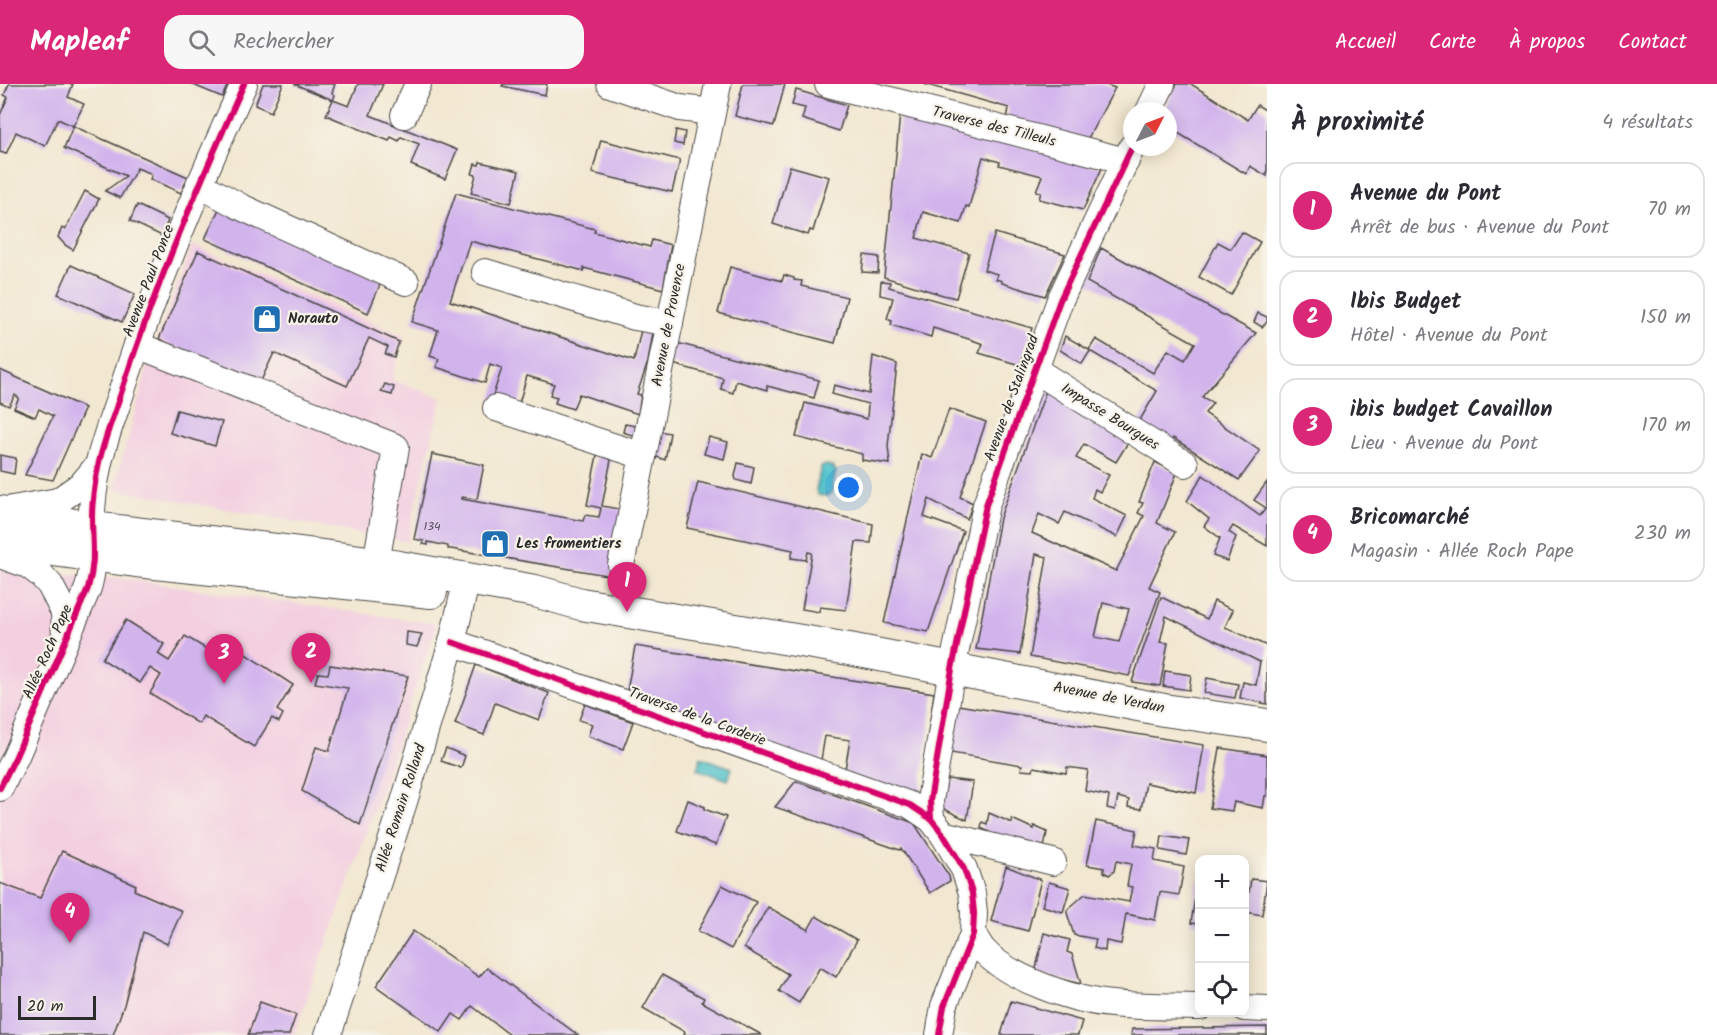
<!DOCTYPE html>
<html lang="fr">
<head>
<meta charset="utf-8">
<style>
  body { margin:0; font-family:Kalam,sans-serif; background:#f7f7f7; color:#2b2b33 }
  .controls { position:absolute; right:18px; bottom:18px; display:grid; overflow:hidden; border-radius:12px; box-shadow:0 3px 15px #0003 }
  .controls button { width:54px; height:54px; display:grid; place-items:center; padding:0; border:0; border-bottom:2px solid #e1e1e2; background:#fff; color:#2b2b33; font:30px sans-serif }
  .compass { position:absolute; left:1123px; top:18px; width:54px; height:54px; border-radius:50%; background:#fff; box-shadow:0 3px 15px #0003; rotate:48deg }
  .scale { position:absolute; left:18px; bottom:15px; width:78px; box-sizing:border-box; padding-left:6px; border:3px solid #2b2b2b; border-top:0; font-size:16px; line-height:21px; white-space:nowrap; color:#2b2b2b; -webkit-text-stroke:4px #f7f3e8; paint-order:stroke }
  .you { position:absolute; left:849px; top:404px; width:21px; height:21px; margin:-15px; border:4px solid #fff; border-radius:50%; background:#1a73e8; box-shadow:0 0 0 9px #1a73e833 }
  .badge { display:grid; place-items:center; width:39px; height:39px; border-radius:50%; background:#db2777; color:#fff; font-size:20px; font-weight:700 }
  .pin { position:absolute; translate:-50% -50px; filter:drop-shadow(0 2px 3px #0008) }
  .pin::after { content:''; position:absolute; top:32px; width:21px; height:18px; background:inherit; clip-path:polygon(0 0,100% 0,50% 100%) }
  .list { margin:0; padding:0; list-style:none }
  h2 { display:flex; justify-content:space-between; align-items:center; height:78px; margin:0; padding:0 24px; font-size:26px }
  h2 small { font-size:20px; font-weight:400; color:#7c7c81 }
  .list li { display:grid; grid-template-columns:39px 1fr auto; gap:18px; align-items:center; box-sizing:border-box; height:96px; margin:0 12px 12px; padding:0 12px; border:2px solid #e1e1e2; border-radius:18px }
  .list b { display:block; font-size:22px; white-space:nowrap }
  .list p { margin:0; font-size:20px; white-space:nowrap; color:#7c7c81 }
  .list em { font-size:20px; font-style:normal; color:#7c7c81 }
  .icon { flex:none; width:33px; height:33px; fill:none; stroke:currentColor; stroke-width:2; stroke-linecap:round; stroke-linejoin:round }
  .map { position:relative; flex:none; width:1267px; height:951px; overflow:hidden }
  header { display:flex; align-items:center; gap:36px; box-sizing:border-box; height:84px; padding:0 30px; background:#db2777; color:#fff }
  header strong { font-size:28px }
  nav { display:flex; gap:33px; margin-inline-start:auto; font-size:21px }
  .search { width:420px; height:54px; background:#f7f7f7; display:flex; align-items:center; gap:15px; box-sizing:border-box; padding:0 21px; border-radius:18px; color:#7c7c81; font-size:22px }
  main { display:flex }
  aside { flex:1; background:#fff }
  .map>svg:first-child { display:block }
</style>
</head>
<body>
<header>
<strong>Mapleaf</strong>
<div class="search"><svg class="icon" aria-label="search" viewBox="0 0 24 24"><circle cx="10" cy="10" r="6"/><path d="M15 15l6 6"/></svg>Rechercher</div>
<nav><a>Accueil</a><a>Carte</a><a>À propos</a><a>Contact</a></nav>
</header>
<main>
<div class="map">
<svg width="1267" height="951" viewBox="0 0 1267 951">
  <rect width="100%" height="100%" fill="#f7f3e8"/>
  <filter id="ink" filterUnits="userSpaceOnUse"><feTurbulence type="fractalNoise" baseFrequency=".0167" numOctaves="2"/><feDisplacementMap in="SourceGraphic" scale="12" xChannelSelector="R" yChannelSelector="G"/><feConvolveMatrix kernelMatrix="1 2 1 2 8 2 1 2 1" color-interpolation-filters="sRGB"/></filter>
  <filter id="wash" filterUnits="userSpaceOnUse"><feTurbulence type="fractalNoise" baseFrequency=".008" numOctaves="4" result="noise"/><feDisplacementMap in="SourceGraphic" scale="24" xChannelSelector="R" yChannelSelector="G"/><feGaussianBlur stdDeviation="1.35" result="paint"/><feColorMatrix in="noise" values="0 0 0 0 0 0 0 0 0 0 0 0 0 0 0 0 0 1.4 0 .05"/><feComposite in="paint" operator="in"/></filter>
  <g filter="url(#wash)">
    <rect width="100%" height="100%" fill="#f2e7d0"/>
    <!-- built -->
    <g fill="#f3cfe0">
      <polygon points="192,161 404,252 392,296 442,314 407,458 114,405 148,281"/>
      <polygon points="0,486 120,494 437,540 372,733 294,951 0,951"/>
    </g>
    <!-- water -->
    <g fill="#55c3cb" stroke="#40777b" stroke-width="1.5">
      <polygon points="826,381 833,383 836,387 831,410 826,412 818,411 816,406 821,383"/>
      <polygon points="701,673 732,684 728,696 697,685"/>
    </g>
    <g id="blocks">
      <!-- building -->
      <g fill="#d2b4ed" fill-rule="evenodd">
        <polygon points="9,0 73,0 68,13 84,20 73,42 58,35 45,62 16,48 6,70 0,68 0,31 8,13 4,11"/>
        <polygon points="191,0 228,0 222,13"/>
        <polygon points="263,0 283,0 271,28 255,21"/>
        <polygon points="294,0 335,0 332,9 335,11 333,16"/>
        <polygon points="358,0 383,0 370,31 457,66 445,95 411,81 419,60 401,53 399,57 391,53 389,57 326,31 333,16 349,22"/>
        <polygon points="503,0 547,0 545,11 502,2"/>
        <polygon points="743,0 785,0 774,42 735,32"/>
        <polygon points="924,0 1104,0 1115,4 1087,56 1007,35 1009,24"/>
        <polygon points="1177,0 1191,0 1248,36 1257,21 1267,27 1267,92 1250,82 1246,90 1168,43 1168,27 1163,27"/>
        <polygon points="796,6 847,21 839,47 802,35 805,24 792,21"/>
        <polygon points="900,30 1102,84 1083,126 1039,115 1041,108 1036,107 1042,92 999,81 1000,78 983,73 969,123 966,122 961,139 923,128 916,154 969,169 956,214 943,211 884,193"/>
        <polygon points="73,42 188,93 181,109 150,95 152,90 137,84 120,114 105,107 126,92 64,64"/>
        <polygon points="676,46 685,48 683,61 674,59"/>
        <polygon points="601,56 680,76 672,108 592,89"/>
        <polygon points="480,78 519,87 511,119 471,109 476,91 472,90 475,80 479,81"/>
        <polygon points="790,82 829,93 813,147 810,146 808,151 773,140"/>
        <polygon points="85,107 99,115 73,166 65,161 58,153 62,144 65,146"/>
        <polygon points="456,109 595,145 594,148 650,163 652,156 671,161 663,205 584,184 584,187 470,157 450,217 634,277 641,246 653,249 648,278 637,310 641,311 638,330 579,310 573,325 555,319 557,313 550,311 554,300 527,292 517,326 491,317 502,284 490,280 485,299 436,283 439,275 430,272 438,246 412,238"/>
        <polygon points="137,121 168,136 162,152 130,137"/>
        <polygon points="220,123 382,196 368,229 205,155"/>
        <polygon points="1242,148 1260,158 1231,211 1199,193 1218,158 1231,165"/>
        <polygon points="995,149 1065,170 1045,212 1002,199 1002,197 996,195 997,190 984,186"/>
        <polygon points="1101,164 1256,249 1202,313 1213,319 1205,329 1260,367 1239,396 1173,354 1168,361 1137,341 1157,307 1090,267 1082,280 1060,266 1065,252 1089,266 1096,255 1153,289 1168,266 1185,276 1195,259 1087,198"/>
        <polygon points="198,167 399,258 394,273 385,270 388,263 369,254 347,302 274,269 259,301 159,255"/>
        <polygon points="864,171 879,173 878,189 862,188"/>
        <polygon points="71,181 135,210 122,238 58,210"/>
        <polygon points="730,183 782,197 784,191 794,194 794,196 802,197 801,202 847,213 835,259 718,229"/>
        <polygon points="881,197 890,198 889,203 1032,244 1020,281 979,269 983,260 972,256 933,244 931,253 891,241 892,237 887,235 893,214 880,211"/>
        <polygon points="1258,229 1267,233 1267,238 1262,243 1254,238"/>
        <polygon points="673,258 819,296 814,314 767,302 767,306 736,297 733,309 721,305 723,294 669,279"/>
        <polygon points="873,272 897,280 888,362 890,380 862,376 862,370 796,353 805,319 867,335 868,320 832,310 834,301 869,310"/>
        <polygon points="0,286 85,324 53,396 25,391 53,332 39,325 35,333 14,324 19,314 15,311 9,322 0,318"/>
        <polygon points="385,300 394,303 392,311 381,308"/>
        <path d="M1047 304 1132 352 1116 378 1084 360 1076 374 1109 391 1100 408 1095 405 1092 414 1127 432 1117 453 1065 428 1059 440 1039 430 1032 449 1116 487 1144 432 1138 429 1143 419 1139 418 1155 378 1177 389 1157 439 1175 448 1149 503 1160 508 1129 592 1030 573 1047 473 1036 470 1020 570 976 565 1000 434ZM1103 519 1129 525 1119 558 1095 553Z"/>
        <polygon points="949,325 986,338 960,413 973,419 967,435 929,415 924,433 963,447 928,548 884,539 922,370 932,374"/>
        <polygon points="177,326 222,338 215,362 170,349"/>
        <polygon points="625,340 636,342 634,352 623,348"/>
        <polygon points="653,346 670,349 665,376 649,370"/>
        <polygon points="709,353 728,358 724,375 704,370"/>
        <polygon points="598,366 612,371 602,422 624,426 612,492 451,465 448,465 448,462 428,458 428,461 423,460 424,457 414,455 432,370 484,381 477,415 462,413 462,415 583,437 585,431 599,433 601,424 587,421"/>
        <polygon points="0,371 16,374 14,390 0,387"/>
        <polygon points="738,379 754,383 751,400 736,396 735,392"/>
        <polygon points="1203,391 1260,432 1266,424 1254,416 1267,398 1267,462 1233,442 1229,448 1236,453 1227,477 1213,472 1220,454 1204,442 1209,435 1187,417"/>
        <polygon points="698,398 873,440 871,459 856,458 846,526 820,523 819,528 802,525 812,469 808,468 806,476 791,474 793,466 687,444"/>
        <polygon points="1161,513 1207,535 1214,517 1233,526 1225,543 1267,562 1267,620 1240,614 1243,598 1256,601 1260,578 1166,532 1160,558 1168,559 1160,602 1132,598"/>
        <polygon points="126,536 164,560 158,570 169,577 185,552 223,575 227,569 240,576 244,569 293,601 277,626 283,630 279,638 272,634 254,663 203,632 199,640 150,609 161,591 150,584 140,599 102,575"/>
        <polygon points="407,548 422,550 417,563 406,561"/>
        <polygon points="635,562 934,609 919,716 844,691 850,656 825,652 820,682 626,613"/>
        <polygon points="330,581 408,592 360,741 302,707 316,663 329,667 348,604 315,599 318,589 328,590"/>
        <polygon points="476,581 549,609 539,636 495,619 484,651 455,640"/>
        <polygon points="1165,587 1191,591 1189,606 1163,602"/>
        <polygon points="1207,594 1238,600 1235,614 1204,609"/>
        <polygon points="585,620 633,638 623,665 588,652 592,640 579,636"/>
        <polygon points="958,621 1204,661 1196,709 1146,699 1141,725 1128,723 1129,716 1118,713 1115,726 1107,724 1109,712 1085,707 1088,686 1067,683 1066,689 1034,683 1033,687 1021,686 1022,681 951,669"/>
        <polygon points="446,664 465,672 461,684 441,677"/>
        <polygon points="1220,664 1267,671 1267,712 1265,712 1263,724 1234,718 1232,727 1210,724"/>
        <polygon points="947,695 973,698 967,736 942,724"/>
        <polygon points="796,697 914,739 949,792 950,797 930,809 901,764 900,766 775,723"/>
        <polygon points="688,716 705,723 704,725 726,733 716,761 677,747"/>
        <polygon points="989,729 1012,739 1012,735 1034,745 1034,742 1047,748 1042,774 981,744 982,738 987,740"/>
        <polygon points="1096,737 1137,746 1134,761 1156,765 1154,777 1184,783 1179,811 1160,808 1155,836 1126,830 1121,860 1106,857 1105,867 1094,864 1096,855 1074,851 1067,829 1067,826 1085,810 1129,818 1132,803 1127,802 1131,780 1116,777 1114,787 1109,791 1104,788 1104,784 1087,781"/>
        <polygon points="1162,752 1189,756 1186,771 1160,766"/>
        <polygon points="62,767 136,801 134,806 182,827 167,860 143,848 124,921 113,951 0,951 0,799 40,814"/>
        <polygon points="1006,782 1041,796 1028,847 991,837"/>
        <polygon points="1198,795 1200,795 1200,840 1191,839"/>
        <polygon points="1251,795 1267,797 1262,831 1245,828 1248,817 1245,816 1245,807 1249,808"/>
        <polygon points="1049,798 1070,804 1063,828 1042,822"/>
        <polygon points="722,801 756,818 731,865 698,847"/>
        <polygon points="768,823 808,846 816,832 857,856 836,893 820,883 799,919 779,907 788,890 744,864"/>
        <polygon points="413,847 479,893 487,884 578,951 510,951 472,922 462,936 453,930 441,948 376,902"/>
        <polygon points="1044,849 1070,856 1067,868 1072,870 1081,900 1035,889"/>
        <polygon points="662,891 704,914 702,918 762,951 684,951 685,948 643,924"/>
        <polygon points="1011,917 1082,937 1078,951 1001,951"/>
        <polygon points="260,918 296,931 289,951 248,951"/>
        <polygon points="1267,943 1267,951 1131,951 1132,945"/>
      </g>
    </g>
  </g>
  <g filter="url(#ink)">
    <use href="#blocks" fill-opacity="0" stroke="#494744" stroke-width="1.5"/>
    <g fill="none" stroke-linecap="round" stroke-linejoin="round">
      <!-- minor casing -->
      <g stroke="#494744" stroke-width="28">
        <g id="minor">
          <polyline points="610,0 680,24 712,28"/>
          <polyline points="828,0 1126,77"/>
          <polyline points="1149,27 1162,0"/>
          <polyline points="404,31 418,0"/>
          <polyline points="199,100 241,123 406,198"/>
          <polyline points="485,188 635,233 670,239"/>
          <polyline points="137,261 396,363 376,479"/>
          <polyline points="1035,286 1185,380"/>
          <polyline points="496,324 643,372"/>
          <polyline points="12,425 58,417 82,400 98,381"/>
          <polyline points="0,471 28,481 41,491 50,501 64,528 65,555"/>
          <polyline points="621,481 718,0"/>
          <polyline points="452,558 910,721 931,735"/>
          <path d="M0 704 16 672 88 504C96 476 92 461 92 432 92 416 95 398 98 383 103 357 116 326 124 300 157 197 200 98 244 0"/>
          <polyline points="943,750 1053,778"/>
          <path d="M973 850C976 855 979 861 983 866 1008 894 1075 917 1112 920 1141 923 1171 922 1200 923"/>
          <polyline points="1244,924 1267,925"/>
          <polyline points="328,951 404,718 452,558 467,495"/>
          <polyline points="939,951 944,922 973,850 974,829 972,809 964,785 943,750 931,735 930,717 952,585 986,421 1060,216 1132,63"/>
        </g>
      </g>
      <!-- major casing -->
      <g stroke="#494744" stroke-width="34">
        <g id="major">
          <polyline points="0,428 92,444 276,466 376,479 535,507 581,520 849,565 1164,626 1267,641"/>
          <polyline points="0,459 136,477 431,508"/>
        </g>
      </g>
      <!-- minor -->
      <use href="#minor" stroke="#fff" stroke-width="26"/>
      <!-- major -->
      <use href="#major" stroke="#fff" stroke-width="32"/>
      <!-- cycleway casing -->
      <g stroke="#f7f3e8" stroke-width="10">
        <g id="cycleway">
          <polyline points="452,558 910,721 931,735"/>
          <path d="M0 704 16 672 88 504C96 476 92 461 92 432 92 416 95 398 98 383 103 357 116 326 124 300 157 197 200 98 244 0"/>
          <polyline points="939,951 944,922 973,850 974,829 972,809 964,785 943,750 931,735 930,717 952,585 986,421 1060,216 1132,63"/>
        </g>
      </g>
      <!-- cycleway -->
      <use href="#cycleway" stroke="#d6006c" stroke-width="6"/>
    </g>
  </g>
  <!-- icons -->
  <defs>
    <g id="shop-square" transform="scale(1.5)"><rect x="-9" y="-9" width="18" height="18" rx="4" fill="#1f6fb2" stroke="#f7f3e8"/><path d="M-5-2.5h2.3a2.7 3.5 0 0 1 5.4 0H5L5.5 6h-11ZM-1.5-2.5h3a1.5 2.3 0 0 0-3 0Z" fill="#fff"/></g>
  </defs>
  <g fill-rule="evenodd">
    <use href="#shop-square" x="267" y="235"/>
    <use href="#shop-square" x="495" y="460"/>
  </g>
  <g text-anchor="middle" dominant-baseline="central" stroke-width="4.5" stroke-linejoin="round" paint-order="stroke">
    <!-- number labels -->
    <g font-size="12" fill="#554d5c">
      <text x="432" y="442">134</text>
    </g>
    <!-- street labels -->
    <g font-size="15" fill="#2b2b2b" stroke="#f7f3e8">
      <text transform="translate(994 43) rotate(14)">Traverse des Tilleuls</text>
      <text transform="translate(149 197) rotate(-69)">Avenue Paul Ponce</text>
      <text transform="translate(669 241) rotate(-79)">Avenue de Provence</text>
      <text transform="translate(1012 314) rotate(-70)">Avenue de Stalingrad</text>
      <text transform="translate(1110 333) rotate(32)">Impasse Bourgues</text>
      <text transform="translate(48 568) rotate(-66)">Allée Roch Pape</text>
      <text transform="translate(1109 614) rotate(11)">Avenue de Verdun</text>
      <text transform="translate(697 633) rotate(20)">Traverse de la Corderie</text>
      <text transform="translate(401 724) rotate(-72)">Allée Romain Rolland</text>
    </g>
    <!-- poi labels -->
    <g font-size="15" font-weight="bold" fill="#2b2b2b" stroke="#f7f3e8" text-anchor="start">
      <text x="288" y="235">Norauto</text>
      <text x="516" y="460">Les fromentiers</text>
    </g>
  </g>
</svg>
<div class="controls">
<button>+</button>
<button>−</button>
<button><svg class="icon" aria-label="locate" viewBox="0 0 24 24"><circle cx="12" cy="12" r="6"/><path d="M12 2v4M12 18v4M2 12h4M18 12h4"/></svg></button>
</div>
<svg class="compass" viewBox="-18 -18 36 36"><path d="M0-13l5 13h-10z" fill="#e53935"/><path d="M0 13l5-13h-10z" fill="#7c7c81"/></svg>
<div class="scale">20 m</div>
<div class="you"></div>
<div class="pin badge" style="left:627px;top:528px">1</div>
<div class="pin badge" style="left:311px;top:599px">2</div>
<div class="pin badge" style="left:224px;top:600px">3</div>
<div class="pin badge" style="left:70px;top:859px">4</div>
</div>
<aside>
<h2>À proximité<small>4 résultats</small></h2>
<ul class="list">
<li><span class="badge">1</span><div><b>Avenue du Pont</b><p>Arrêt de bus · Avenue du Pont</p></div><em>70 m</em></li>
<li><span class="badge">2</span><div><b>Ibis Budget</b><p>Hôtel · Avenue du Pont</p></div><em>150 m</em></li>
<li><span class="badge">3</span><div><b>ibis budget Cavaillon</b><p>Lieu · Avenue du Pont</p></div><em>170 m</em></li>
<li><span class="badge">4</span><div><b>Bricomarché</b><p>Magasin · Allée Roch Pape</p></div><em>230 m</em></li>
</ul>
</aside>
</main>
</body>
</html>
